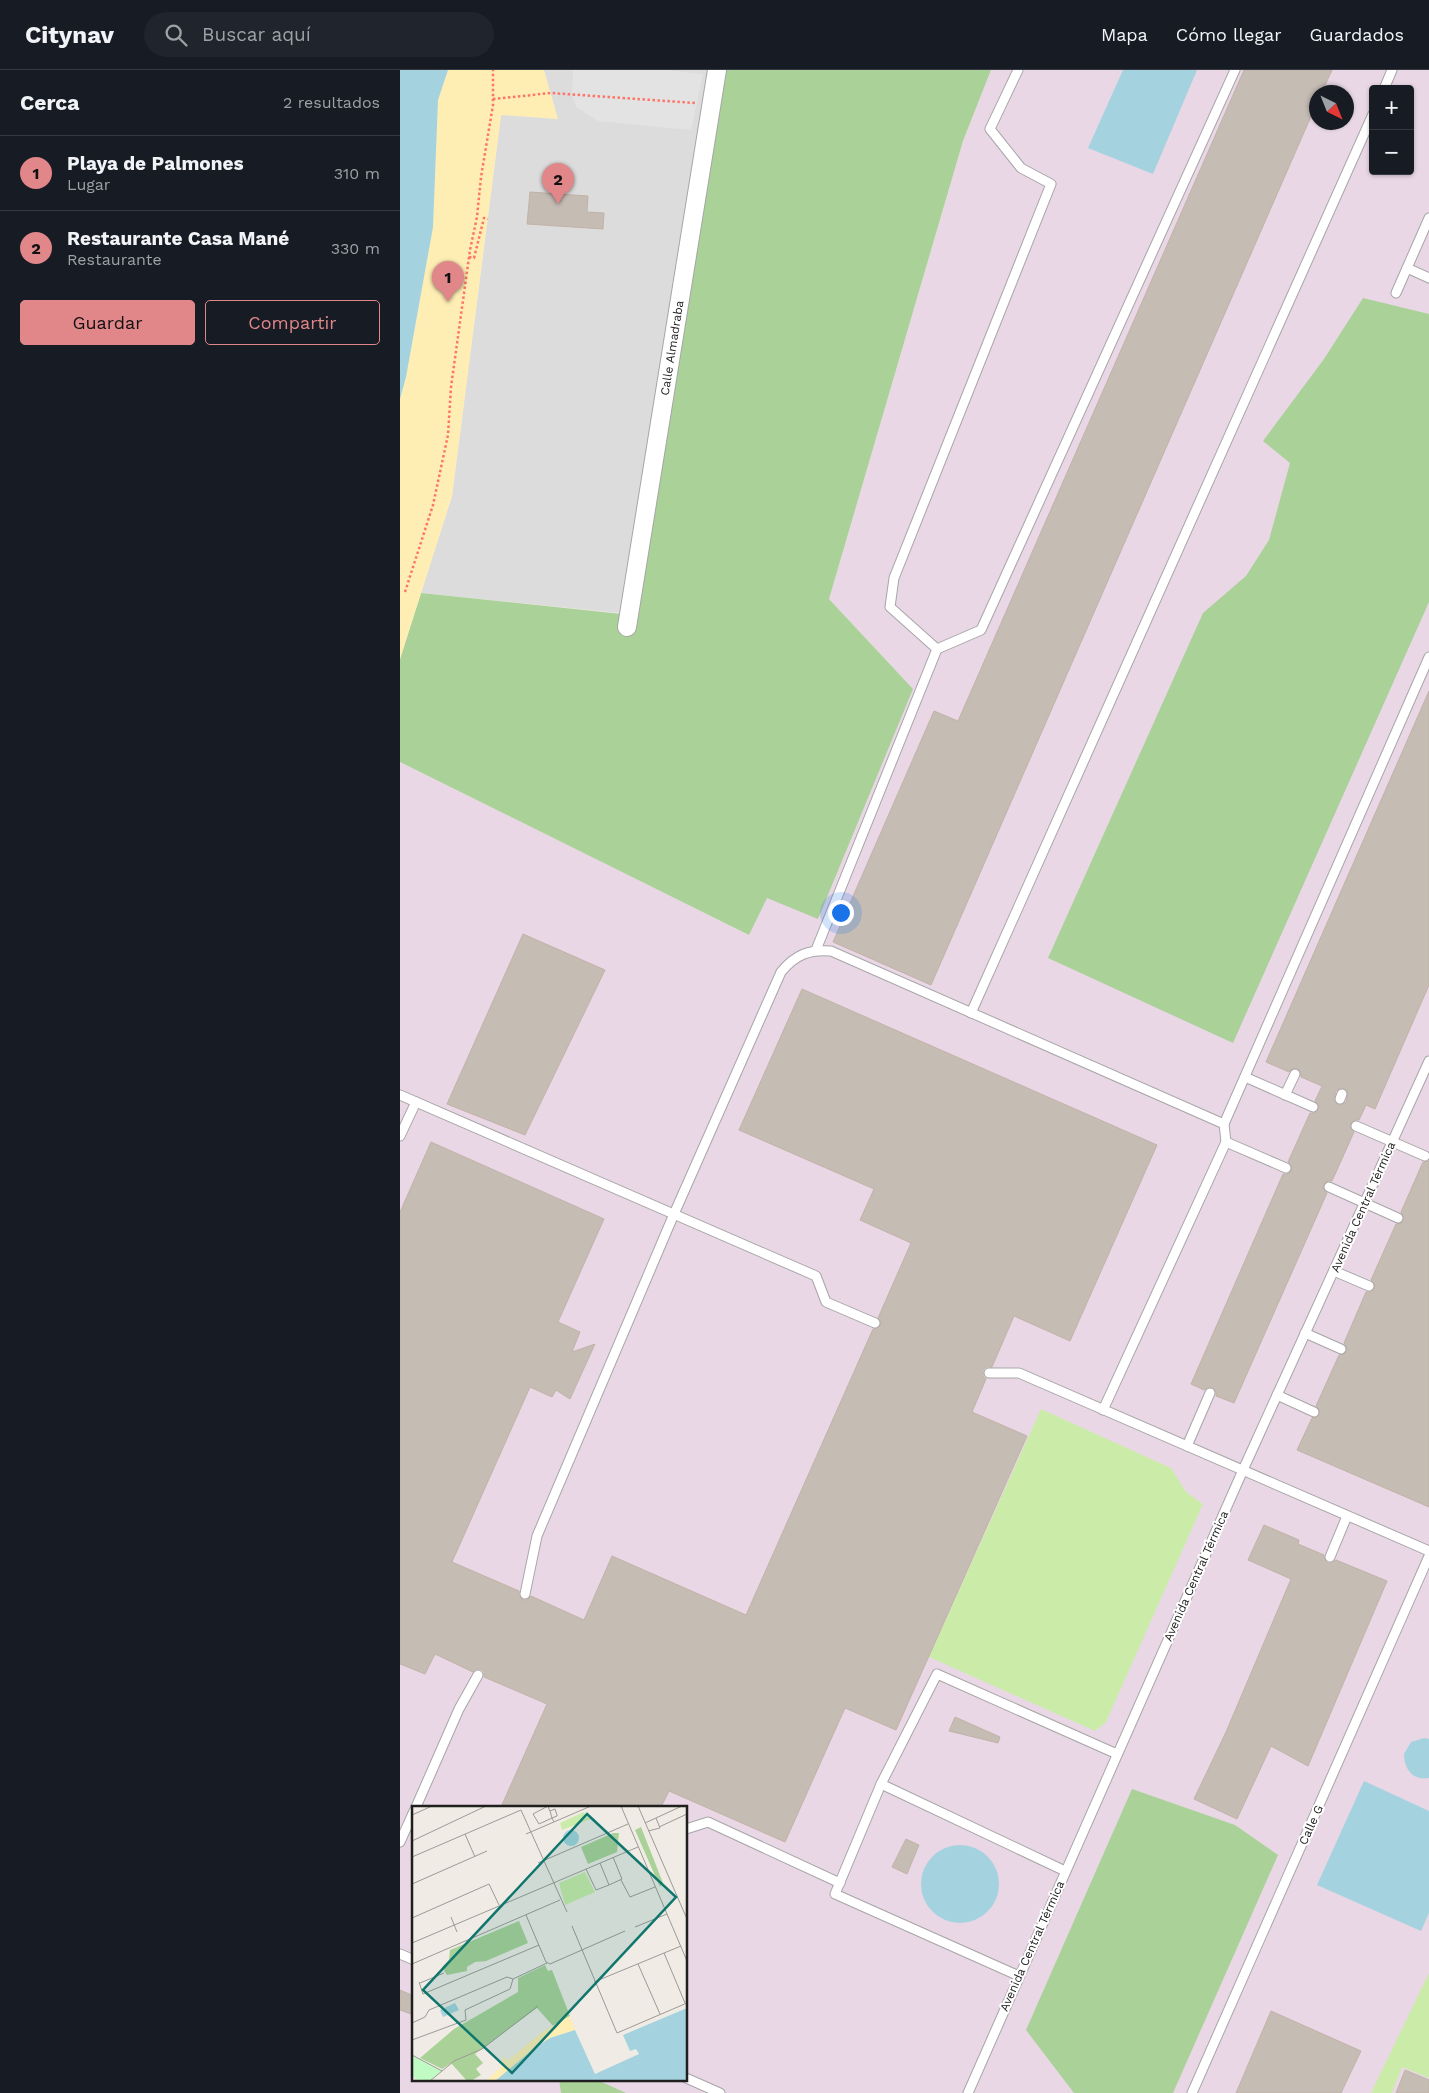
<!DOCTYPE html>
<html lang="es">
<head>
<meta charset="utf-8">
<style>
  body { margin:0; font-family:"Work Sans",sans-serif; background:#20242c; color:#f1f3f6 }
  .controls { position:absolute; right:15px; top:15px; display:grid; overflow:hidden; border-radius:5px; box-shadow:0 1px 4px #0004 }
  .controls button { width:45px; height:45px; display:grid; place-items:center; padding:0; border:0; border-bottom:1px solid #363941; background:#171b24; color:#f1f3f6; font:25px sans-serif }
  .compass { position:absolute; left:909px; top:15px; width:45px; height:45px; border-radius:50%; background:#171b24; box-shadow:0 1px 4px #0004; rotate:137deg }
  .you { position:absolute; left:440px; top:842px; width:18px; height:18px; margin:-12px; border:4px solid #fff; border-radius:50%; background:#1a73e8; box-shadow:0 0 0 8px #1a73e833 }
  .badge { display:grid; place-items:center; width:32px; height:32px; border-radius:50%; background:#e18689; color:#111; font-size:16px; font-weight:700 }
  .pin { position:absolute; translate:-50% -41px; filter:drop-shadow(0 1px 2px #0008) }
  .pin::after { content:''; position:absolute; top:26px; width:18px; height:15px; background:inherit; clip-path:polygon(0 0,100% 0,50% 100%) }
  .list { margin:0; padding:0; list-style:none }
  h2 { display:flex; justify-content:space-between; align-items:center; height:65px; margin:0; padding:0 20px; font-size:21px }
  h2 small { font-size:16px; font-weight:400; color:#9ea1a6 }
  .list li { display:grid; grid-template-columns:32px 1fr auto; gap:15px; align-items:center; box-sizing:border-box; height:75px; padding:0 20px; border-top:1px solid #363941 }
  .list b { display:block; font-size:19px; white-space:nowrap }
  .list p { margin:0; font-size:16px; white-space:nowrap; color:#9ea1a6 }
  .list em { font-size:16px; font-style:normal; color:#9ea1a6 }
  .actions { display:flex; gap:10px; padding:15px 20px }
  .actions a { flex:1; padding:11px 0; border:1px solid #e18689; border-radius:5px; text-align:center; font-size:18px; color:#e18689 }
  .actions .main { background:#e18689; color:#111 }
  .icon { flex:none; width:28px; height:28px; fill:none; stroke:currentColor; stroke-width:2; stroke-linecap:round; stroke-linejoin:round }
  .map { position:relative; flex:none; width:1029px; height:2023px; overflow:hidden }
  header { display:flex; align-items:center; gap:30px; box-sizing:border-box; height:70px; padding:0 25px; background:#171b24; border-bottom:1px solid #363941 }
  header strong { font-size:24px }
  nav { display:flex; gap:28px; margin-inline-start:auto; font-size:18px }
  .search { width:350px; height:45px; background:#20242c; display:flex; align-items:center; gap:12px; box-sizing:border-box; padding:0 18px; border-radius:28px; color:#9ea1a6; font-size:19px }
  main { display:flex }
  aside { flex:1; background:#171b24 }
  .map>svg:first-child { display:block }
</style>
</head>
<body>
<header>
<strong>Citynav</strong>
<div class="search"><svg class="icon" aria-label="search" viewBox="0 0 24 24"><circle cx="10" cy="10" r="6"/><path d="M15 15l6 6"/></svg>Buscar aquí</div>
<nav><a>Mapa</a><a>Cómo llegar</a><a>Guardados</a></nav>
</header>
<main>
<aside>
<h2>Cerca<small>2 resultados</small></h2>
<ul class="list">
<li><span class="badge">1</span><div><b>Playa de Palmones</b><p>Lugar</p></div><em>310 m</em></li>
<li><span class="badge">2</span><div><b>Restaurante Casa Mané</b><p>Restaurante</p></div><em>330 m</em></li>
</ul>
<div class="actions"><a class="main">Guardar</a><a>Compartir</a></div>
</aside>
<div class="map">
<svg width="1029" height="2023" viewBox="0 0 1029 2023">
  <rect width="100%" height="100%" fill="#f0ece5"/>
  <!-- residential -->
  <polygon fill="#dddcdc" points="144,0 400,0 237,551 219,543 21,523 52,426 101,45"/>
  <!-- industrial -->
  <path fill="#e9d7e6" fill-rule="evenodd" d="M591 0H1029V2023H0V692L349 865 366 828 513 619 429 529 563 71ZM973 19H1010V101H973ZM916 22H946V52H916ZM14 1737H286V2009H14Z"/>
  <!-- grass -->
  <g fill="#cbeca9">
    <polygon points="641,1339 771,1398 786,1422 803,1434 706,1652 695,1661 529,1587"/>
    <polygon points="1029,1903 1029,2008 1002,1997 992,2023 971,2023"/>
  </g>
  <!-- forest -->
  <g fill="#aad198">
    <polygon points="319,0 591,0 563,71 429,529 513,619 418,849 367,828 349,865 0,692 0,589 21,523 222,544"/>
    <polygon points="963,228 1029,244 1029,532 833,973 648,888 803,543 846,506 869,470 890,393 863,371 924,289"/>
    <polygon points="732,1719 835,1755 878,1785 773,2023 674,2023 626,1960"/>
    <polygon points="159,2009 195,2009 226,2023 161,2023"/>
  </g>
  <!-- sand -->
  <polygon fill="#ffeeb4" points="48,0 144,0 158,49 101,45 52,426 0,589 0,329 6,307 33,157 38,30"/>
  <!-- parking -->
  <polygon fill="#e3e3e3" points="173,0 266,0 303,4 291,60 198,51 176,37 172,25"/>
  <!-- water -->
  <g fill="#a4d3df">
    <polygon points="0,0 48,0 38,30 33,157 6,307 0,329"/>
    <polygon points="723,0 797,0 753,104 688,78"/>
    <path d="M1024 1668 1029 1669V1708C1013 1711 1004 1699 1004 1684L1011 1672Z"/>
    <polygon points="964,1711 1029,1741 1029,1843 1021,1861 917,1815"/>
    <circle cx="560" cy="1814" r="39"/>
  </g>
  <!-- building -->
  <g fill="#c5bcb4" stroke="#c2b2a7" fill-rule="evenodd">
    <polygon points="844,0 932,0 922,22 916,22 916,35 531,915 433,872 534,641 558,651"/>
    <polygon points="130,122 188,126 187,142 204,143 203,159 127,154"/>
    <path d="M1029 621V915L975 1039 966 1035 959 1050H955L951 1053 950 1057 954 1062 932 1111H928L924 1114 923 1118 927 1123 834 1333 816 1326V1322L813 1318 809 1317 804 1320 791 1314 883 1104H887L891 1101 892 1097 888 1092 910 1043H914L918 1040 919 1036 915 1031 922 1016 901 1007 900 1001 897 998 892 999 889 1002 866 992ZM941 1018 947 1020 948 1024 946 1032 940 1035 935 1033 934 1029 936 1021Z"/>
    <polygon points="123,864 205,900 125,1065 47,1034"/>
    <polygon points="402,919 757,1075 670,1271 614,1246 592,1297 586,1297 583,1300 583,1306 586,1309 572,1342 627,1366 496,1660 445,1638 385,1772 269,1721 261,1737 101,1737 147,1634 84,1607 84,1602 81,1599 75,1599 73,1602 35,1584 25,1604 0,1594 0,1142 31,1072 204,1149 158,1252 180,1262 172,1282 195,1274 170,1329 156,1320 152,1327 130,1317 52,1492 119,1521 119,1526 123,1530 127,1530 131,1526 184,1550 212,1486 346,1545 473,1259 480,1256 481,1252 478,1248 511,1173 460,1150 474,1119 339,1060"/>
    <polygon points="1029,1091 1029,1437 897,1380 912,1348 917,1347 920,1344 919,1339 916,1336 939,1285 944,1284 947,1281 946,1276 944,1273 966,1222 970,1222 974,1219 975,1215 971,1210 996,1154 1001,1153 1004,1150 1001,1142 1023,1092"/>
    <polygon points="864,1455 899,1470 898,1474 924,1485 924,1488 927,1493 931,1493 936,1490 987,1511 908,1696 871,1676 837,1749 794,1729 826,1662 891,1509 848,1490"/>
    <polygon points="555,1647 600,1667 598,1673 549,1661"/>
    <polygon points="506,1769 519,1775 507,1804 492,1797"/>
    <polygon points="0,1920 14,1926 14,1945 0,1940"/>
    <polygon points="871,1941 961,1981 941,2023 836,2023"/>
    <polygon points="1005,2000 1029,2010 1029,2023 996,2023"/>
  </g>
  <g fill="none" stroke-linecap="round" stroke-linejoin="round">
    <!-- lane casing -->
    <g stroke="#a6a6a6" stroke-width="11">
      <g id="lane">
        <polyline points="618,0 590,59 621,98 651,114 494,508 490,537 537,579 581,560 835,0"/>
        <polyline points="984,19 992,0"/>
        <polyline points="1007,198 1029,208"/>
        <polyline points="996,223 1029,148"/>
        <polyline points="416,880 537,579"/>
        <polyline points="571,943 973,44"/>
        <polyline points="845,1007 913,1037"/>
        <polyline points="0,1025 416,1206 426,1232 475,1253"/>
        <polyline points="885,1025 895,1004"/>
        <polyline points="940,1029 942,1024"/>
        <polyline points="956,1056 1025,1086"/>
        <polyline points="0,1066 16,1032"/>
        <polyline points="826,1072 886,1098"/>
        <polyline points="929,1117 998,1148"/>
        <polyline points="934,1201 969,1216"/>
        <polyline points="905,1263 941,1279"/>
        <polyline points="589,1303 619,1303 1029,1481"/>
        <polyline points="877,1325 914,1342"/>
        <polyline points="703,1340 826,1072 824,1054 1029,587"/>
        <polyline points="787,1376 810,1323"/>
        <polyline points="930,1487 947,1446"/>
        <path d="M125 1524 137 1466 274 1144 381 902C395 885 409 879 431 881L824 1054"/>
        <polyline points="481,1714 435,1824 619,1906"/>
        <polyline points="16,1737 59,1639 78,1605"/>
        <polyline points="286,1759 308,1752 440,1813"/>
        <polyline points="0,1772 14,1741"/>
        <polyline points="665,1801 481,1714 537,1604 717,1684"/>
        <polyline points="0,1884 14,1890"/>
        <polyline points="286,2008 320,2023"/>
        <polyline points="568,2023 843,1400 1029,991"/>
        <polyline points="792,2023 1029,1486"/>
      </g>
    </g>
    <!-- street casing -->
    <g stroke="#a6a6a6" stroke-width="20">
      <polyline id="street" points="227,557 317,0"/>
    </g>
    <!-- path -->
    <g stroke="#fe7568" stroke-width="2.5" stroke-dasharray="2.5 2.5" stroke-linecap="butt">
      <polyline points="93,29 151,23 295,33"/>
      <polyline points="69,187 74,188 84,148 88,149"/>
      <polyline points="5,522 33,435 48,365 51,317 70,180 77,147 81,107 93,35 93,0"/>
    </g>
    <!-- lane -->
    <use href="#lane" stroke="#fff" stroke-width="9"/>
    <!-- street -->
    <use href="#street" stroke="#fff" stroke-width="18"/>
  </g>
  <g text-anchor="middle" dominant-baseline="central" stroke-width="4" stroke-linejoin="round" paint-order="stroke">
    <!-- street labels -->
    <g font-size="12" fill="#1f1f1f" stroke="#fff">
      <text transform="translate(272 278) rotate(-81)">Calle Almadraba</text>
      <text transform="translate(963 1137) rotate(-66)">Avenida Central Térmica</text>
      <text transform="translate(796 1506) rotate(-66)">Avenida Central Térmica</text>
      <text transform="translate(911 1755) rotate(-66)">Calle G</text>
      <text transform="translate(632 1876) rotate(-66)">Avenida Central Térmica</text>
    </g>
  </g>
  <!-- overview -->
  <g transform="translate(12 1736)">
    <rect width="275" height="275" fill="#f0ece5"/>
    <path d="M172 6 175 12H181L150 24 148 17ZM173 66 183 86 153 99 147 77Z" fill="#cbeca9"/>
    <path d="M229 21 251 77 248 81 223 24ZM201 27H207L205 46 176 58 169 41ZM107 115 116 137 74 155 63 156 55 161V165L35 169 30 161 37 154 38 144ZM133 159 136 165 140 164 158 210 141 220 125 202 63 248 71 257 64 263 69 269 59 275H55L39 257 30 263 8 252 42 223 106 186V172Z" fill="#aad198"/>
    <path d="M158 210 163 224 138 232 83 275H74L89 261 91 250 95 255 130 226Z" fill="#ffeeb4"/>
    <path d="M0 249 30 265 18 275H7L0 269Z" fill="#c1fbc4"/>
    <path d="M151 32a8 8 0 1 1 16 0a8 8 0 1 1-16 0ZM43 197 47 204 31 211 28 204ZM275 202V275H83L125 240 138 232 163 224 183 268 227 248 224 243 218 245 211 229Z" fill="#a4d3df"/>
    <path fill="none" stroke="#9c9a96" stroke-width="1" d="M209 0 275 155M226 0 275 113M138 5 143 3 145 9V10L140 12 127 18 121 8 136 0 137 3 138 5 140 12 142 16M0 9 20 0M233 17 270 0M247 21 275 8M236 25 248 22 244 12M53 28 63 51M114 28 179 0M0 35 74 0M0 51 109 4 155 106M126 57 216 18M174 63 184 84 197 79 188 57M209 74 218 91 243 81M0 78 75 45M197 79 210 73 201 51M114 109 134 156 138 158 213 125M39 111 45 126M0 112 77 78 87 99M160 120 205 227 275 197M223 121 255 108M0 137 226 41M252 147 273 197M0 158 148 94M226 158 248 208M101 173 135 157M7 176 11 188 127 139M182 176 269 140M8 177 32 167M0 217 13 211 17 204 95 171 101 173 98 183 53 204 54 214 0 234M0 249 30 265M18 275 42 255 70 243 126 200"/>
    <path fill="#0f766e" fill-opacity="0.15" stroke="#0f766e" stroke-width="2.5" d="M175 8 264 91 100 267 11 184Z"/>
    <rect width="275" height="275" fill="none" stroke="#1f1f1f" stroke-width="2.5"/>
  </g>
</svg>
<div class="controls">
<button>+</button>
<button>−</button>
</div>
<svg class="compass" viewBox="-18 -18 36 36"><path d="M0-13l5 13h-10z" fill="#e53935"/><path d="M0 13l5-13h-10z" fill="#9ea1a6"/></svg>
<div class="you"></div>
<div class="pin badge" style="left:48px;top:232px">1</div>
<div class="pin badge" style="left:158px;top:134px">2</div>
</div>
</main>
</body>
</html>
